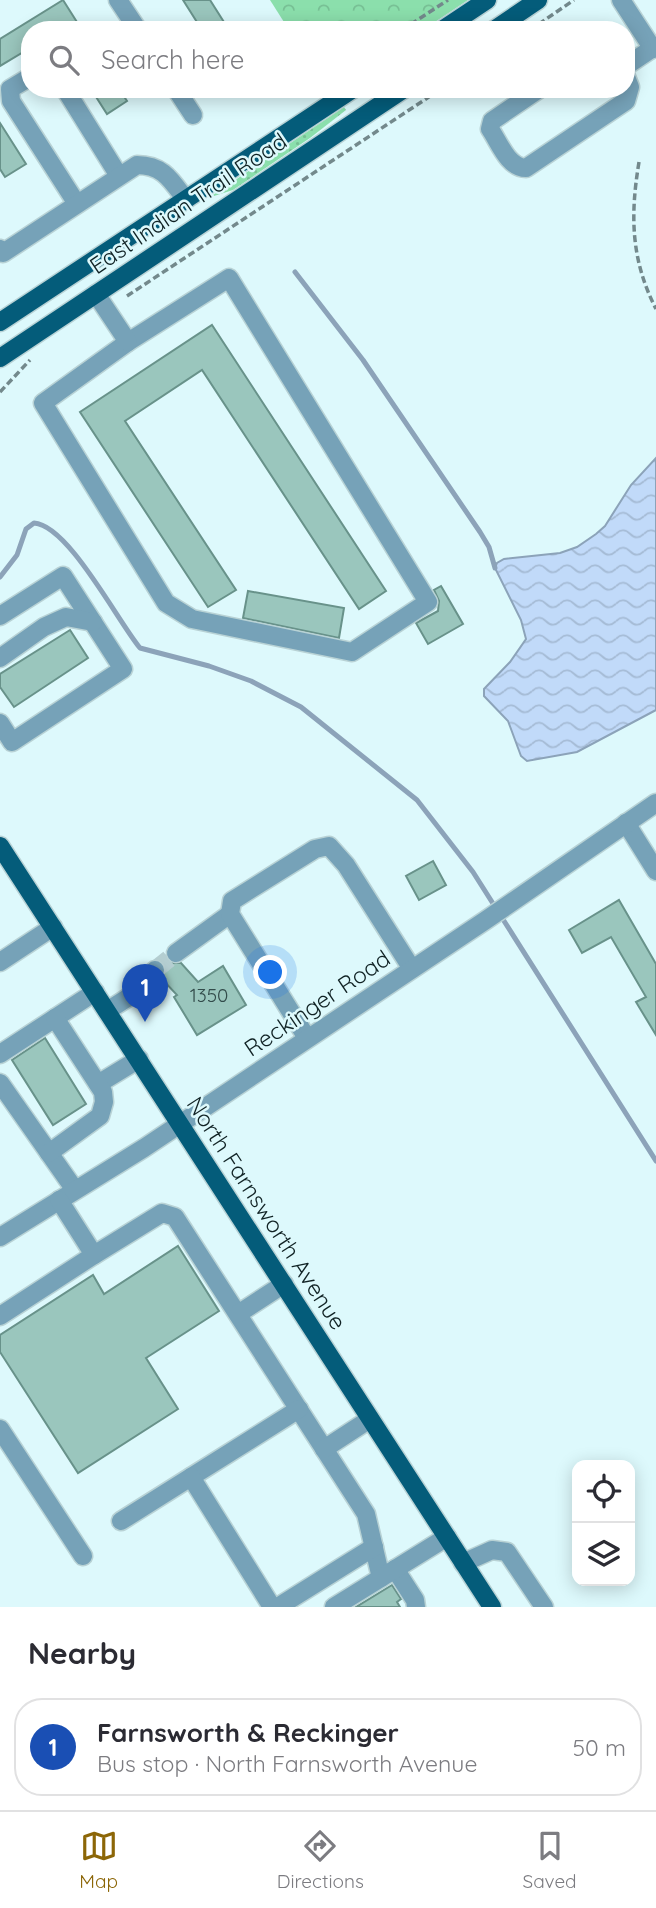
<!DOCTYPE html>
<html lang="en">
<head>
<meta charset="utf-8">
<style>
  body { margin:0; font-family:Quicksand,sans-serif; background:#f2f2f3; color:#2b2b33 }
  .controls { position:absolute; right:21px; bottom:21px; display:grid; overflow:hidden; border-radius:14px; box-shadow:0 4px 18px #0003 }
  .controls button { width:63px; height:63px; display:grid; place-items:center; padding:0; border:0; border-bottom:2px solid #e1e1e2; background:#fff; color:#2b2b33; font:35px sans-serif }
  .you { position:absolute; left:271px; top:973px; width:24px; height:24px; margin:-18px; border:5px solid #fff; border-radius:50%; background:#1a73e8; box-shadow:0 0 0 10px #1a73e833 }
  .badge { display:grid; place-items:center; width:46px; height:46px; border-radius:50%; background:#8c6607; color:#fff; font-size:23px; font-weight:700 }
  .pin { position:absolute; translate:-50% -58px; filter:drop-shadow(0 2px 4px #0008) }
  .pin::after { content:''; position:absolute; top:37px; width:24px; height:21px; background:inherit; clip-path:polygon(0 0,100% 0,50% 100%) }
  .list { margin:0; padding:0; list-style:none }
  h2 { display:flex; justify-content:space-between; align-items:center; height:91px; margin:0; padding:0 28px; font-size:30px }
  h2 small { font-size:23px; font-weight:400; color:#7c7c81 }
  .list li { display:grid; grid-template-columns:46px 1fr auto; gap:21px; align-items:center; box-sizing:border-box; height:98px; margin:0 14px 14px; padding:0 14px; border:2px solid #e1e1e2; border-radius:28px }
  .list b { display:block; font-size:26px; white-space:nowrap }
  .list p { margin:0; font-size:23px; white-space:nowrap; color:#7c7c81 }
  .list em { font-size:23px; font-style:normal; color:#7c7c81 }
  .icon { flex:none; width:38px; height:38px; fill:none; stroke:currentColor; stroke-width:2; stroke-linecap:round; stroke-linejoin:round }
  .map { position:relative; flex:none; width:656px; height:1607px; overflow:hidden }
  .search { position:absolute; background:#fff; box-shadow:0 4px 18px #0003; left:21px; right:21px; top:21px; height:77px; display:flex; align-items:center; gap:18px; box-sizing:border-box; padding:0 24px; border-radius:28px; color:#7c7c81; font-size:26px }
  .sheet { height:203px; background:#fff }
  nav { display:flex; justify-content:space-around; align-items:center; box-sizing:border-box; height:98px; border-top:2px solid #e1e1e2; background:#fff; font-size:19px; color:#7c7c81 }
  nav a { display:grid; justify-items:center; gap:4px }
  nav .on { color:#8c6607 }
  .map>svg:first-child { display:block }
</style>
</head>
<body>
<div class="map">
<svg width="656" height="1607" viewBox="0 0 656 1607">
  <defs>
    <pattern id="grass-dots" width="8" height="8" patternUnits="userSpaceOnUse" patternTransform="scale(1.75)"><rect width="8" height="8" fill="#8bdfac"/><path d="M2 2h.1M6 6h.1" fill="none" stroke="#77bf94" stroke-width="1.8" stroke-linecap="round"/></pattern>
    <pattern id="park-crowns" width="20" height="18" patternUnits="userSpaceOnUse" patternTransform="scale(1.75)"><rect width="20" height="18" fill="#8bdfac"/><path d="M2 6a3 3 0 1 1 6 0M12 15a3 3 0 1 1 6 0" fill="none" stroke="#77bf94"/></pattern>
    <pattern id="water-waves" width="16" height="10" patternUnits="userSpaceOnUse" patternTransform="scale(1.75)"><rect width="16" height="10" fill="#c1daf9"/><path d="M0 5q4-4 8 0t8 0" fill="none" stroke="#a5bbd5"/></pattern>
  </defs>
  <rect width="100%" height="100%" fill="#ddf9fc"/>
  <!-- grass -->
  <polygon fill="url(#grass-dots)" points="344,107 346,110 310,138 233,190 214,196 213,195"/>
  <!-- park -->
  <polygon fill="url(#park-crowns)" points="270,0 468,0 423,30 289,30"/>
  <!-- water -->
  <polygon fill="url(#water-waves)" stroke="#8ca3b9" stroke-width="2" points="656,458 656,710 577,752 527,761 521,756 508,721 484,696 484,689 510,662 526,639 521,620 495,568 497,563 504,559 560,553 577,547 596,534 605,526 631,485"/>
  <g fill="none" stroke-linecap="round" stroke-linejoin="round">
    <!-- stream -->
    <g stroke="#8ca3b9" stroke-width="5">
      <polyline points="295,272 363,360 480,532 489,547 495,568"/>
      <path d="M0 577 17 555 26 529 34 523C68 525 117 620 140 648L209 666 251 681 301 707 417 800 473 872 656 1161"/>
    </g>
  </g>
  <!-- building -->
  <g fill="#9ac6bd" stroke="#68928a" stroke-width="2">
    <polygon points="63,0 82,30 30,30 30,48 0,66 0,39"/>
    <polygon points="183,0 210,0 229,30 202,30"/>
    <polygon points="91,89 119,89 127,101 107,114"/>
    <polygon points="0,123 26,164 5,177 0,169"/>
    <polygon points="212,325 386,591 359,609 202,370 125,421 236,590 208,607 80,412"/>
    <polygon points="441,586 463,624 428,644 416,623 438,611 439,601 434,590"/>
    <polygon points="248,591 344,608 339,638 243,618"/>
    <polygon points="70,630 88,658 14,707 0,687 0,674"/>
    <polygon points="433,861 446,885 419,900 406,876"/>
    <polygon points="619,900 656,964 656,1035 636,1002 646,997 611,937 582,953 569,930"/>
    <polygon points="165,956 171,963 181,963 198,982 223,966 246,1005 197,1035 174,997 177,995 162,979 166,967 160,960"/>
    <polygon points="45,1038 86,1104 53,1125 12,1060"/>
    <polygon points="178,1246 219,1311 146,1358 178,1409 78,1473 0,1352 0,1335 93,1275 104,1294"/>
    <polygon points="392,1585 401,1599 397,1602 400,1607 356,1607"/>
  </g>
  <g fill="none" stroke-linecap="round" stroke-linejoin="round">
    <!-- minor-tunnel -->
    <polyline stroke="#b4ced1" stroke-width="18" stroke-dasharray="18 9" stroke-linecap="butt" points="155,970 176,953"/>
    <!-- minor casing -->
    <g stroke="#b8d2d5" stroke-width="21">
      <g id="minor">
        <polyline points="118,0 138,30"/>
        <polyline points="621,0 653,49"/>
        <polyline points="626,66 656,46"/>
        <polyline points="30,77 10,89 11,101 77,204"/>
        <polyline points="65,89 119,176"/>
        <polyline points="176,89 193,115"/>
        <path d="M539 89 492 121 490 129C499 142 508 168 526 168L626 101 630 87 626 77"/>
        <path d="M0 249 3 253 137 165C163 165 171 180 186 200"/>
        <polygon points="229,278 428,602 352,652 192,619 166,603 43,403 128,342"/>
        <polyline points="96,294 128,342"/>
        <polyline points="0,616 63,576 123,669 12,742 0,723"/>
        <polyline points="0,658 44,627 66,617 93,622"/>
        <polyline points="626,823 656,871"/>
        <polyline points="176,953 230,914"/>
        <polyline points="0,962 53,927"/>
        <polyline points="107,1011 132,995 155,970"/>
        <polyline points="307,1038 230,914 232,901 315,849 329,846 346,865 412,969"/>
        <polyline points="0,1054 95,992"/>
        <polyline points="0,1083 75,1190"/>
        <polyline points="98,1084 139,1059"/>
        <polyline points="49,1153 100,1116 104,1102 103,1092 55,1018"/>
        <polyline points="0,1237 144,1148 486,920 656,803"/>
        <polyline points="94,1255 162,1213 175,1217 366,1514 381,1578"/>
        <polyline points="238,1314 284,1284"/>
        <polyline points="0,1316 94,1255 59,1200"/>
        <polyline points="0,1429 83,1556"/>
        <polyline points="324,1449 370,1419"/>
        <polyline points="191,1477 299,1409"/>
        <polyline points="121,1521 191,1477 272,1607"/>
        <polyline points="463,1563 492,1550 507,1552 544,1607"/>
        <polyline points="395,1569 415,1600 416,1607"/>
        <polyline points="278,1607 374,1547"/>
        <polyline points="334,1607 447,1537"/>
      </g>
    </g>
    <!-- major casing -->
    <g stroke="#b8d2d5" stroke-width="21">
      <g id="major">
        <polyline points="442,30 487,0"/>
        <polyline points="494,30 538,0"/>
        <polyline points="0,322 353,89"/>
        <polyline points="0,358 404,89"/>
        <polyline points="0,846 492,1607"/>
      </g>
    </g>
    <!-- path -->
    <g stroke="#73898c" stroke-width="3.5" stroke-dasharray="7 3.5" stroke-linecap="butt">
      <polyline points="402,30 448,0"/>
      <polyline points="530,30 574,0"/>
      <path d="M639 162C630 216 631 260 656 309"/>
      <polyline points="127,296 441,89"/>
      <polyline points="0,392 30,360"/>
    </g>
    <!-- minor -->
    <use href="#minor" stroke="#76a2b8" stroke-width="18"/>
    <!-- major -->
    <use href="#major" stroke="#045c7a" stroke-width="18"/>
  </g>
  <g text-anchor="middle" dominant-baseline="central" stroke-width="5" stroke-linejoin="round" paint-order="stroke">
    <!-- number labels -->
    <g font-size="19" fill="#324b4a">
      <text x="209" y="995">1350</text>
    </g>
    <!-- street labels -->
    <g font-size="23" fill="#102224" stroke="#ddf9fc">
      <text transform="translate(188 203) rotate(-34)">East Indian Trail Road</text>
      <text transform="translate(317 1003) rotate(-34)">Reckinger Road</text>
      <text transform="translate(267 1213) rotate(57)">North Farnsworth Avenue</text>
    </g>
  </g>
</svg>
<div class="controls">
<button><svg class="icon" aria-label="locate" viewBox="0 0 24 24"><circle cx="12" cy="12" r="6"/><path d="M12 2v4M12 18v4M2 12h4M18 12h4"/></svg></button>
<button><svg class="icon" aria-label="layers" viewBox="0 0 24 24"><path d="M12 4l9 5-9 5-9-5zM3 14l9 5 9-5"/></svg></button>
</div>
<div class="you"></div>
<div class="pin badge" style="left:145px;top:1022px;background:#1a4fb4">1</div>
<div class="search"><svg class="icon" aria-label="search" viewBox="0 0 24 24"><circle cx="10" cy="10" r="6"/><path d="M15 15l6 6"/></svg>Search here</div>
</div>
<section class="sheet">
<h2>Nearby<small></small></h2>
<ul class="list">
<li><span class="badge" style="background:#1a4fb4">1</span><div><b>Farnsworth &amp; Reckinger</b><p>Bus stop · North Farnsworth Avenue</p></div><em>50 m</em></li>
</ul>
</section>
<nav>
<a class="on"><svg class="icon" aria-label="map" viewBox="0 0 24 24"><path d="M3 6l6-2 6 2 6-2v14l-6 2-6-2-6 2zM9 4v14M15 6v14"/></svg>Map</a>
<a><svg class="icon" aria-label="directions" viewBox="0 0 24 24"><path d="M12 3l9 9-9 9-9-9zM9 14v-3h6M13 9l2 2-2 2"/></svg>Directions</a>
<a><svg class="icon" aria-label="saved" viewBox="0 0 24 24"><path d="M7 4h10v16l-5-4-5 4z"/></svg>Saved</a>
</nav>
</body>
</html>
